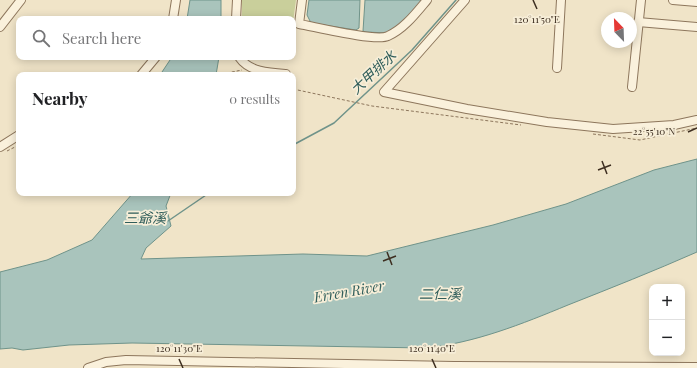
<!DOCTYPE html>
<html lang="en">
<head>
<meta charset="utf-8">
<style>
  body { margin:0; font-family:"Playfair Display","Noto Sans TC",serif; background:#f6f6f6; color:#202124 }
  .controls { position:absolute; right:12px; bottom:12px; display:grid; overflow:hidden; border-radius:8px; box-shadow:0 2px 10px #0003 }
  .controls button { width:36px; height:36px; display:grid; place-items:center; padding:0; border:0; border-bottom:1px solid #e0e0e0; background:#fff; color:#202124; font:20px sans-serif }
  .compass { position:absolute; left:601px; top:12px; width:36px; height:36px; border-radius:50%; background:#fff; box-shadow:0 2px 10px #0003; rotate:337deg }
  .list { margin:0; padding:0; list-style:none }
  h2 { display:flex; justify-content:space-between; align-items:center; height:52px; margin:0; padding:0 16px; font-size:17px }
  h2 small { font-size:13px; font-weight:400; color:#757577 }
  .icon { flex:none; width:22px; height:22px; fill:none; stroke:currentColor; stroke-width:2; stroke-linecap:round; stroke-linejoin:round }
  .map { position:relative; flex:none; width:697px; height:368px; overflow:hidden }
  .search { position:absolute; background:#fff; box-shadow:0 2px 10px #0003; left:16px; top:16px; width:280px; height:44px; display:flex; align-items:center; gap:10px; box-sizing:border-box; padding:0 14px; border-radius:8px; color:#757577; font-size:15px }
  .panel { position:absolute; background:#fff; box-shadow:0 2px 10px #0003; left:16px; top:72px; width:280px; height:124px; border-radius:8px }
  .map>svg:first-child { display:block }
</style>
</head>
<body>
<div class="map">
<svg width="697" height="368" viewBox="0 0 697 368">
  <rect width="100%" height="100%" fill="#f0e4c8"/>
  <!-- green -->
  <polygon fill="#c9cf9b" points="242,0 296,0 293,22 293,19 242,19"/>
  <!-- water -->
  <g fill="#a9c4bc" stroke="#6f938a">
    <polygon points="190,0 221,0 221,19 187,19"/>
    <polygon points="309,0 360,0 359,28 356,30 311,23 307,15"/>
    <polygon points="365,0 424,0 401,25 388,33 366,32 363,31"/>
    <polygon points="172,57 219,57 216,75 160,75"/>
    <path d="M697 159V252C654 271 611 288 568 305 522 324 475 343 425 348L132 343 69 345 23 350 12 348 0 349V272L47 260 92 240 133 193H171L166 206 171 226 146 248 141 259 303 254 367 256 493 225 566 204 654 170Z"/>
  </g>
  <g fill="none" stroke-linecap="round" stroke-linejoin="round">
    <!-- stream -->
    <g stroke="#6f938a" stroke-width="1.5">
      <polyline points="293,145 334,123 412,50 456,0"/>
      <polyline points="168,221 209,193"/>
    </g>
    <!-- minor casing -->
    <g stroke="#8d765c" stroke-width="10">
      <g id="minor">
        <path d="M302 0 299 24C316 27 376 42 388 36 404 29 416 13 427 0"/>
        <polyline points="465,0 384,92 467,109 547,122 613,129 674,125 697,120"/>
        <polyline points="673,0 697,2"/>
        <polyline points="173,19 176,0"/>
        <polyline points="236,19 237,0"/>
        <polyline points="638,22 697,27"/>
        <polyline points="0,27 21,0"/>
        <path d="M239 57C249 72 269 73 286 74"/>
        <polyline points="557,68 561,0"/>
        <polyline points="141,75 156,57"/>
        <polyline points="632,87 641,0"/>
        <polyline points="0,147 19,135"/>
        <polyline points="88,368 106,362 126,360 454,366 697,367"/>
      </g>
    </g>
    <!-- path -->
    <g stroke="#8d765c" stroke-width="1" stroke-dasharray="3 2" stroke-linecap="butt">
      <polyline points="217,75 242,70"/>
      <polyline points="293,89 372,106 521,125"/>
      <polyline points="593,134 640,140 697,128"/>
      <polyline points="7,151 19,145"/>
    </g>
    <!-- minor -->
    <use href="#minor" stroke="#faf1dc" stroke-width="8"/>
  </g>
  <!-- ticks -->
  <path fill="none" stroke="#3d2e20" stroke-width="1.5" d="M533 0 537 9M688 132 697 128M602 161 607 174M598 170 611 165M387 252 392 265M383 261 396 256M179 359 183 368M432 359 436 368"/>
  <g text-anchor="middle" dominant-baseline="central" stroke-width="3.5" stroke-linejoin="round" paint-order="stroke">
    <!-- water labels -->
    <g font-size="14" font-style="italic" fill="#2f5d5a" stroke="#f7eed8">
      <text transform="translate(373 72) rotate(-43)">大甲排水</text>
      <text x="145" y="217">三爺溪</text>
      <text transform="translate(349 291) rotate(-10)">Erren River</text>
      <text x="440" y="293">二仁溪</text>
    </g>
  </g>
  <g font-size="10" text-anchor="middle" fill="#3d2e20" stroke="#f7eed8" stroke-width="3.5" stroke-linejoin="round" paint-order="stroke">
    <text x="537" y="23">120°11'50"E</text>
    <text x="654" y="135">22°55'10"N</text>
    <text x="179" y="352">120°11'30"E</text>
    <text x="432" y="352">120°11'40"E</text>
  </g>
</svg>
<div class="controls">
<button>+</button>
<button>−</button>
</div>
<svg class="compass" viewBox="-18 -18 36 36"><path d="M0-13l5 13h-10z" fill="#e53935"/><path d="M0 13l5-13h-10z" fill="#757577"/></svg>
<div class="search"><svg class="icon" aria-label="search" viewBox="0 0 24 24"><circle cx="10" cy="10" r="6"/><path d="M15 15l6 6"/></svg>Search here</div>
<section class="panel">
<h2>Nearby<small>0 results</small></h2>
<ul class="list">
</ul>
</section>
</div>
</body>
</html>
